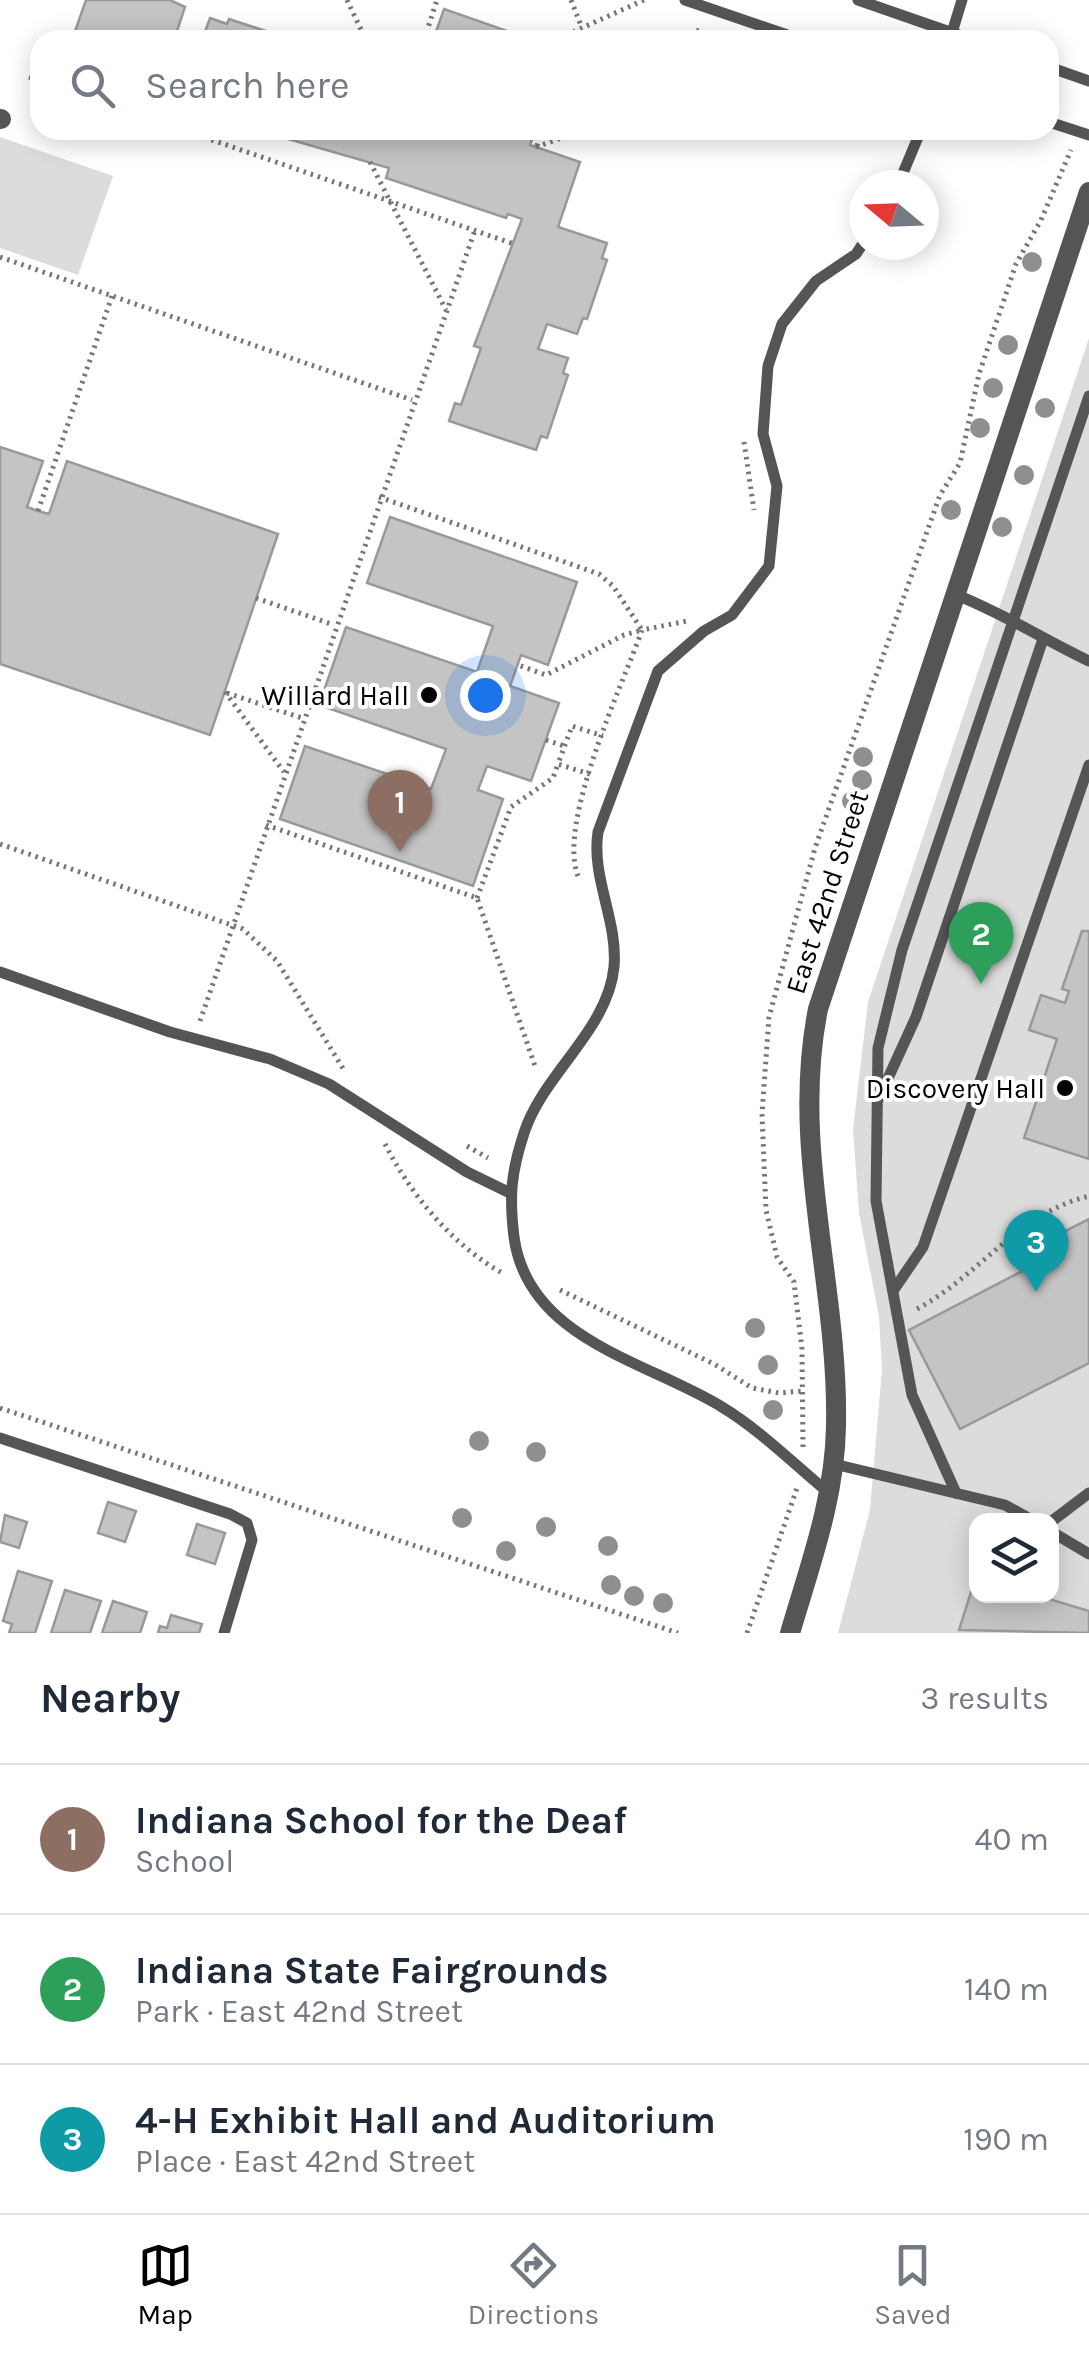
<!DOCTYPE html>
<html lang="en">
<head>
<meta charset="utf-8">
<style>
  body { margin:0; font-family:Karla,sans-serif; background:#f2f2f3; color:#1f2937 }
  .controls { position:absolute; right:30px; bottom:30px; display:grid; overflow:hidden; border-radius:20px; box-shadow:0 5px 25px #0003 }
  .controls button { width:90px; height:90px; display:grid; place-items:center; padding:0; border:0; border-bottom:2px solid #e0e1e3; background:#fff; color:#1f2937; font:50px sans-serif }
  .compass { position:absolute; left:849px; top:170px; width:90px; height:90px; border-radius:50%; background:#fff; box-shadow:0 5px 25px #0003; rotate:289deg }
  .you { position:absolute; left:485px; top:695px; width:35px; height:35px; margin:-25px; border:8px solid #fff; border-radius:50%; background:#1a73e8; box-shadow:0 0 0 15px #1a73e833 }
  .badge { display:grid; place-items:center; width:65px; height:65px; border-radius:50%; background:#000; color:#fff; font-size:32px; font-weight:700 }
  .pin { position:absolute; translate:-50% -82px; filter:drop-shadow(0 2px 5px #0008) }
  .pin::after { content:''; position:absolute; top:52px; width:35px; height:30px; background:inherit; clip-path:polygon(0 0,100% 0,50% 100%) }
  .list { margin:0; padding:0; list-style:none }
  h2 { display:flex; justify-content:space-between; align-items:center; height:130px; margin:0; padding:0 40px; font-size:42px }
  h2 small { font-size:32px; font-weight:400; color:#747a83 }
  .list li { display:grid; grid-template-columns:65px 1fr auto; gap:30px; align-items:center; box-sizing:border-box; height:150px; padding:0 40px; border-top:2px solid #e0e1e3 }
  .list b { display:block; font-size:38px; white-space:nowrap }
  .list p { margin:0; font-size:32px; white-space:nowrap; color:#747a83 }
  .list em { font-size:32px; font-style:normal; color:#747a83 }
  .icon { flex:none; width:55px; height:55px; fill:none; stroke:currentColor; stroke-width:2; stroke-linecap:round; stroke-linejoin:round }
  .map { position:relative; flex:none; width:1089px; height:1633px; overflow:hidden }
  .search { position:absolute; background:#fff; box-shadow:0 5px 25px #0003; left:30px; right:30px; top:30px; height:110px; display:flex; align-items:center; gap:25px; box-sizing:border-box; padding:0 35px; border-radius:30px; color:#747a83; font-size:38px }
  .sheet { height:580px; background:#fff }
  nav { display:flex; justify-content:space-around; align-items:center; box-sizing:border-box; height:140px; border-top:2px solid #e0e1e3; background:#fff; font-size:28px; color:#747a83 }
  nav a { display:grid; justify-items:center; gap:5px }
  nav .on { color:#000 }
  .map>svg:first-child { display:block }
</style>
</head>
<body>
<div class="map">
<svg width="1089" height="1633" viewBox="0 0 1089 1633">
  <rect width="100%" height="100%" fill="#fff"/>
  <!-- green -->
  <g fill="#dcdcdc" fill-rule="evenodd">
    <polygon points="0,137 113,176 78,275 0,248"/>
    <path d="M1089 338V1633H838L870 1510 882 1369 879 1317 859 1213 853 1130 868 1002ZM976 1520H1052V1596H976Z"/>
  </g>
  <!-- building -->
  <g fill="#c4c4c4" stroke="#999" stroke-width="2.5">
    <polygon points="86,0 170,0 185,7 175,37 185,40 72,40"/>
    <polygon points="444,9 533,40 433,40"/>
    <polygon points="210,18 227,24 229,19 287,38 202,40"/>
    <polygon points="257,130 535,130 530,145 580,162 558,227 607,243 602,258 607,260 587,319 583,318 577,334 547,324 538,349 568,358 563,373 568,375 547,438 541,436 536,450 449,421 455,403 461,405 481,348 474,346 522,219 508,214 506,218 386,178 389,168"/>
    <polygon points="0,447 43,461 27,507 38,511 49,514 67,461 278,534 210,735 0,664"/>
    <polygon points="390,517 577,582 548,665 521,655 510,686 559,703 531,781 487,766 478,790 503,799 473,886 280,819 305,746 431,789 446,749 319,705 346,627 477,672 493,626 367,583"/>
    <polygon points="1082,931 1089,931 1089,1159 1024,1138 1057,1039 1029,1030 1041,995 1065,1003 1069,991 1062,989"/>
    <polygon points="1089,1219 1089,1363 960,1429 909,1330 1055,1254 1048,1240"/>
    <polygon points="108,1502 136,1511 125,1542 98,1533"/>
    <polygon points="5,1515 27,1522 19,1548 0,1542"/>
    <polygon points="197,1524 225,1533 215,1564 187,1555"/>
    <polygon points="18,1571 52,1581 35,1633 9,1633 12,1624 3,1621"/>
    <polygon points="976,1576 976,1596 1039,1596 1089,1611 1089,1633 959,1630"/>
    <polygon points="65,1590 101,1601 90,1633 51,1633"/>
    <polygon points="113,1601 147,1612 140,1633 102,1633"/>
    <polygon points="171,1615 202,1624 199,1633 158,1633 160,1626 167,1628"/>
  </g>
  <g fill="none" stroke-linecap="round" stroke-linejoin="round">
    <!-- path -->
    <g stroke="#777" stroke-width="5" stroke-dasharray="2.5 5" stroke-linecap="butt">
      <polyline points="347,0 366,40"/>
      <polyline points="571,0 582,28"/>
      <polyline points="696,30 724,40"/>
      <polyline points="424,40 437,0"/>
      <polyline points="572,40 575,31 644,0"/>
      <polyline points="29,77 40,81"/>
      <polyline points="183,130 514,244"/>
      <polyline points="537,146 542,130"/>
      <polyline points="536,147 584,130"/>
      <polyline points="370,162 446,310"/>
      <polyline points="0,257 412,400"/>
      <polyline points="744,442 754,510"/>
      <polyline points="379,497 599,574 613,586 642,630 624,635 546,675 518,665"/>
      <polyline points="38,511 112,296"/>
      <polyline points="256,598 334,625"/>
      <polyline points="225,692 284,772"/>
      <polyline points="227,693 302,718"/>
      <polyline points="546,740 564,746"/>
      <polyline points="590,774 558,764 572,726 603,736"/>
      <polyline points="266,825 477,898 536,1069"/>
      <polyline points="0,844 243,929 277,961 344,1070"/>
      <path d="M578 876C557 822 622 687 642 630L687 621"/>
      <polyline points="477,898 511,807 553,778 558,764"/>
      <polyline points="200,1021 475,230"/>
      <path d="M385 1144C411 1195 453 1246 504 1274"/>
      <polyline points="467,1146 488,1158"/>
      <polyline points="560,1290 714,1364 752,1388 779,1393 803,1391"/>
      <path d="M917 1309C979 1276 1018 1213 1089 1196"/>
      <polyline points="0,1408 678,1633"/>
      <polyline points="803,1447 802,1349 794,1282 777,1257 766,1210 762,1114 769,1017 815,848 940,495 960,463 979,374 1016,264 1041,220 1071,150"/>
      <polyline points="747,1633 797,1488"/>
    </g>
    <!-- service -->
    <g stroke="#555" stroke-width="11">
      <polyline points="685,0 802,40"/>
      <polyline points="858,0 973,40"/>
      <polyline points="951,36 962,0"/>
      <polyline points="1049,67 1089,81"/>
      <polyline points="1049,122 1089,135"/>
      <polyline points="898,185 921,130"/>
      <path d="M954 594C1001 612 1043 639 1089 661"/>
      <polyline points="0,972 170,1032 270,1059 329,1084 467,1172 508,1192"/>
      <polyline points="879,1098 916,1017 1043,639"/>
      <polyline points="893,1291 923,1247 1089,765"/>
      <polyline points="0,1438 230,1514 247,1523 252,1540 224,1633"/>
      <polyline points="834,1464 1005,1505 1032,1520"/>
      <path d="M829 1493C795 1465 760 1430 722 1407 647 1361 528 1340 514 1237 509 1196 511 1173 524 1133 543 1074 608 1030 614 967 618 920 591 878 598 832L658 671 704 631 732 615 769 566 777 486 763 434 768 366 782 324 816 281 856 254 864 242"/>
      <polyline points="956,1493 912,1395 876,1201 878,1048 902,950 1089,396"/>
      <polyline points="1052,1521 1089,1493"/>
      <polyline points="1052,1532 1089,1554"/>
    </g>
    <!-- minor -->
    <polyline stroke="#555" stroke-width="20" points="0,119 1,119"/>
    <!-- tertiary -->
    <path stroke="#555" stroke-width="20" d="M790 1633C810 1565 835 1498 836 1426 839 1286 790 1149 818 1009L1089 192"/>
  </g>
  <!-- trees -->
  <g fill="#8f8f8f">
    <circle cx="1032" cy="262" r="10"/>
    <circle cx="1008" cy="345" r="10"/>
    <circle cx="993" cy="388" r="10"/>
    <circle cx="1045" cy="408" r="10"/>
    <circle cx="980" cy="428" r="10"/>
    <circle cx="1024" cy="475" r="10"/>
    <circle cx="951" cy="510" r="10"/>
    <circle cx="1002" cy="527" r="10"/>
    <circle cx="863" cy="757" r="10"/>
    <circle cx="862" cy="780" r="10"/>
    <circle cx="852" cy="801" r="10"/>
    <circle cx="755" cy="1328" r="10"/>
    <circle cx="768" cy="1365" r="10"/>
    <circle cx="773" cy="1410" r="10"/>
    <circle cx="479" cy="1441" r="10"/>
    <circle cx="536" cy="1452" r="10"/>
    <circle cx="462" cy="1518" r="10"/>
    <circle cx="546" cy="1527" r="10"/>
    <circle cx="608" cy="1546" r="10"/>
    <circle cx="506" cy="1551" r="10"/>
    <circle cx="611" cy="1585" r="10"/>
    <circle cx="634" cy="1596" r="10"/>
    <circle cx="663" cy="1603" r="10"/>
  </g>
  <!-- markers -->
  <g fill="#000" stroke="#fff" stroke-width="4">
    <circle cx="429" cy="695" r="10"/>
    <circle cx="1065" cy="1088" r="10"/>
  </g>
  <g text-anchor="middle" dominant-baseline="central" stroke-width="8" stroke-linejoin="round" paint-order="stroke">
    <!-- poi labels -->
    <g font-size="28" fill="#000" stroke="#fff" text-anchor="end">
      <text x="409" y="695">Willard Hall</text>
      <text x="1045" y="1088">Discovery Hall</text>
    </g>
    <!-- street labels -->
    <g font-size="28" fill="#000" stroke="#fff">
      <text transform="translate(827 892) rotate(-72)">East 42nd Street</text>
    </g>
  </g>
</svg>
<div class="controls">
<button><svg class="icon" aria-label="layers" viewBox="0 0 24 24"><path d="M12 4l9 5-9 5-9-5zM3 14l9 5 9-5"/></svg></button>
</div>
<svg class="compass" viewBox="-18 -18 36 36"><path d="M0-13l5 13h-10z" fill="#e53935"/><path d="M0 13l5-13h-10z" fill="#747a83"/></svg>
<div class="you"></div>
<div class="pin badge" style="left:400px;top:852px;background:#8d6e63">1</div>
<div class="pin badge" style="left:981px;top:984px;background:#2e9e5b">2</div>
<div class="pin badge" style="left:1036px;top:1292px;background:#0f9aa8">3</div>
<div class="search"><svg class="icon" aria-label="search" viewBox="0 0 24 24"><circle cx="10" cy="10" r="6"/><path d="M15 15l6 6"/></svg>Search here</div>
</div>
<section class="sheet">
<h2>Nearby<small>3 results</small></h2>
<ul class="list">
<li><span class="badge" style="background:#8d6e63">1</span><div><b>Indiana School for the Deaf</b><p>School</p></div><em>40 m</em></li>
<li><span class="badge" style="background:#2e9e5b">2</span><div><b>Indiana State Fairgrounds</b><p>Park · East 42nd Street</p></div><em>140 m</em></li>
<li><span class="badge" style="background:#0f9aa8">3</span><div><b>4-H Exhibit Hall and Auditorium</b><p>Place · East 42nd Street</p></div><em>190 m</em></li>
</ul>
</section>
<nav>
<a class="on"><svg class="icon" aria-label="map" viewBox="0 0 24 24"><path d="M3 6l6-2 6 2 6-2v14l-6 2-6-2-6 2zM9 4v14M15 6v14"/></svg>Map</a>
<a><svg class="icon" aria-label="directions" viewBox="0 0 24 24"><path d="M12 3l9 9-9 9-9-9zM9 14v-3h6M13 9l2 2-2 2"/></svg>Directions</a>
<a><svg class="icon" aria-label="saved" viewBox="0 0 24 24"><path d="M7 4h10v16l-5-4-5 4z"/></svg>Saved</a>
</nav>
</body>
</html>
